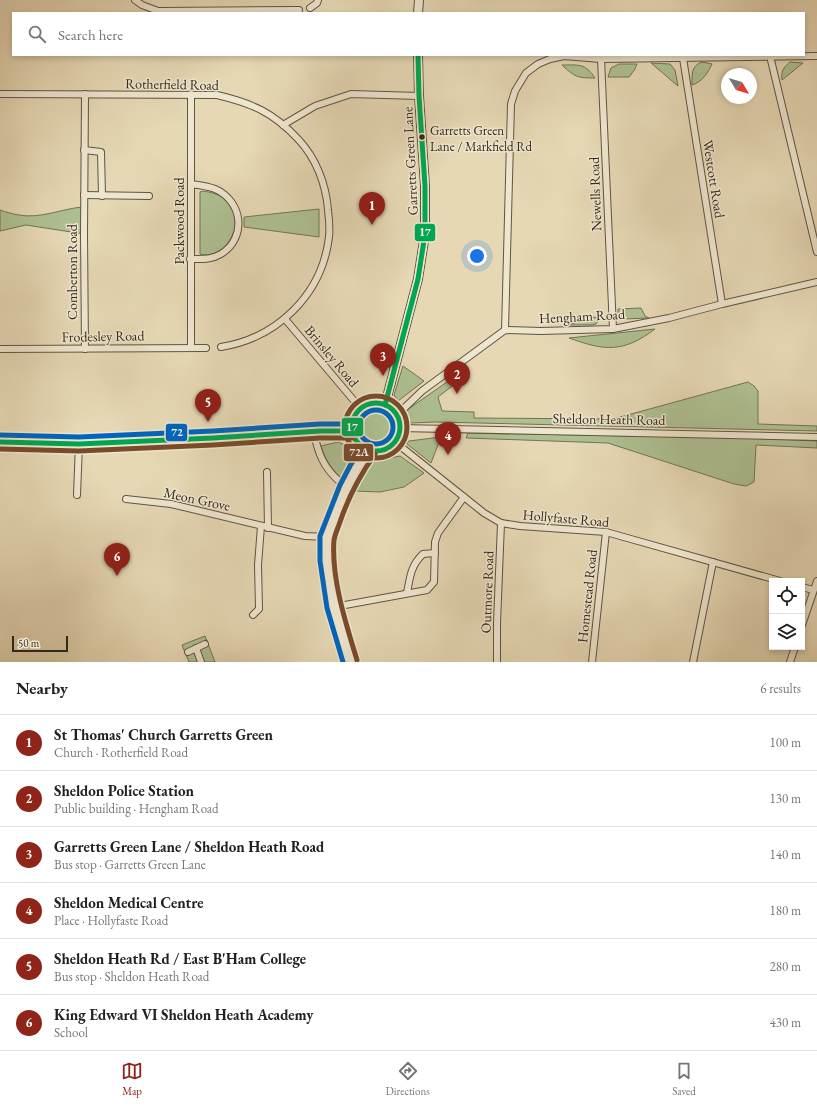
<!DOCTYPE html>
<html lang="en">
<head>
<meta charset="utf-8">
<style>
  body { margin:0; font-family:"EB Garamond",serif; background:#f6f6f6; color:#202124 }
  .controls { position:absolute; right:12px; bottom:12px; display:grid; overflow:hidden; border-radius:0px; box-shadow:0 2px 6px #0003 }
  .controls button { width:36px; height:36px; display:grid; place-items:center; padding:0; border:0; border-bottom:1px solid #e0e0e0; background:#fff; color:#202124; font:20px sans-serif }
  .compass { position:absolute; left:721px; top:68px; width:36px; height:36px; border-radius:50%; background:#fff; box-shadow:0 2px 6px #0003; rotate:128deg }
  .scale { position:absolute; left:12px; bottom:10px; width:56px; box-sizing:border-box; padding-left:4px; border:2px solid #32291d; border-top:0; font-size:11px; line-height:14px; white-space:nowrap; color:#32291d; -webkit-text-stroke:3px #efe6cf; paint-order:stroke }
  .you { position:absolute; left:477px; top:256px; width:14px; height:14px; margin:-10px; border:3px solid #fff; border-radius:50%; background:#1a73e8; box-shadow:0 0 0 6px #1a73e833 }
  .badge { display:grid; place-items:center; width:26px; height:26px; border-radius:50%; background:#8f2418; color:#fff; font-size:13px; font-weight:700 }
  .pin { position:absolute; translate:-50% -33px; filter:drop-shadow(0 1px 2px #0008) }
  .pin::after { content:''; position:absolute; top:21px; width:14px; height:12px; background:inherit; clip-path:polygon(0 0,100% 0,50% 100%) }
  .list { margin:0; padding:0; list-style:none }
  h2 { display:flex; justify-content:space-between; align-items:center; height:52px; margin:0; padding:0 16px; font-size:17px }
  h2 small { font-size:13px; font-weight:400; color:#757577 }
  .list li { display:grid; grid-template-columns:26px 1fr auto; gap:12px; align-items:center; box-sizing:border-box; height:56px; padding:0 16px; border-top:1px solid #e0e0e0 }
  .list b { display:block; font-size:15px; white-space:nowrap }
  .list p { margin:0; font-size:13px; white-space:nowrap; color:#757577 }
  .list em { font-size:13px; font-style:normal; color:#757577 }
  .icon { flex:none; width:22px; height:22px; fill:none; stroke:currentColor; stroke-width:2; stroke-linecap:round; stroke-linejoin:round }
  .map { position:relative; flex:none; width:817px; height:662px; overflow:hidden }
  .search { position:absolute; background:#fff; box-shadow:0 2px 6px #0003; left:12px; right:12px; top:12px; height:44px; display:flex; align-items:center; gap:10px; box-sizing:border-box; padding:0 14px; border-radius:0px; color:#757577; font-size:15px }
  .sheet { height:388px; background:#fff }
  nav { display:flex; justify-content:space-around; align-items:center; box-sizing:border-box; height:56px; border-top:1px solid #e0e0e0; background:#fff; font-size:11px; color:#757577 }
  nav a { display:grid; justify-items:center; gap:2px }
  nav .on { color:#8f2418 }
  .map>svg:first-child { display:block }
</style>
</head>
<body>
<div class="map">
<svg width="817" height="662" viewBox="0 0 817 662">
  <rect width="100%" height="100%" fill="#e6d8b5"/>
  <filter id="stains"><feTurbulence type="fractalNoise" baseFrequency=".005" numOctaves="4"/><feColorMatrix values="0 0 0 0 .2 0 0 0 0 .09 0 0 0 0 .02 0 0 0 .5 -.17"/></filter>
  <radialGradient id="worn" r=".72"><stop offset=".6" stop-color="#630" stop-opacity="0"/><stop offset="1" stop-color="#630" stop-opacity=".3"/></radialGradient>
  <!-- green -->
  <g fill="#aec092" stroke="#707458">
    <path d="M702 62 712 64C708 73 702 82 692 85 692 74 691 66 702 62Z"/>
    <path d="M790 62 803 63 782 80C781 71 783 68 790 62Z"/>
    <polygon points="651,63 670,64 675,70 678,86"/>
    <polygon points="619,64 637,64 635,69 629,77 608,77 611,68"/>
    <path d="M562 65C579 65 585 63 595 78 577 78 575 77 562 65Z"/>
    <path d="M203 191C210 192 218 194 224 198 250 217 227 262 200 254V192Z"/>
    <path d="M82 207 84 234 26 225 0 231V210C6 212 12 214 19 215 40 219 61 209 82 207Z"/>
    <polygon points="319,209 319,237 244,227 244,217"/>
    <polygon points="641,308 645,316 649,318 623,319 618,316 618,309"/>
    <polygon points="601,317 596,324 592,325 568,325 577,322 580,318"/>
    <path d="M655 329C623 353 605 351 569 338Z"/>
    <polygon points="403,366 424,381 398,401 394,395"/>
    <polygon points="457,375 460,380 438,397 442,411 474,412 474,418 613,419 748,382 754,386 758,391 758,424 817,426 817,431 436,422 411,423 406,419 405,413 407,410"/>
    <circle cx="376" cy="427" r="16"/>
    <polygon points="468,433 746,438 817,441 817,448 756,445 754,482 746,486 734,484 608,443 466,438"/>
    <polygon points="441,437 431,463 407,444 407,442 409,441"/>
    <path d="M338 442C362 451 354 465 342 480 332 470 325 460 321 446Z"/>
    <polygon points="400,456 424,473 404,487 380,492 355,491 366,467 372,461"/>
    <polygon points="205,636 215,662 189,662 182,645"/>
  </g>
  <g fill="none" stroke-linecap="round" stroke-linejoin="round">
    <!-- minor casing -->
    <g stroke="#5f5543" stroke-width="8">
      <g id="minor">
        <polyline points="135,0 142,5 158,11 299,10"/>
        <polyline points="310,8 317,3 318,0"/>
        <polyline points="770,56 817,252"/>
        <polyline points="683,58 722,304"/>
        <polyline points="601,59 613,329"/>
        <path d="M0 94 217 95C251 103 273 112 298 139 316 158 326 184 328 210 329 218 330 228 329 237 322 295 277 338 221 347"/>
        <polyline points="283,125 315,106 351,94 419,96"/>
        <polyline points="84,150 101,152 102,196"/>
        <polyline points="84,195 149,196"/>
        <path d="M190 259C201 259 211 260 221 254 247 238 243 201 215 189 208 186 199 185 191 184"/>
        <polyline points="285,319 361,409"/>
        <polyline points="505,330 511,104 515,91 526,73 538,64 550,59 564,56 601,59 817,56"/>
        <polyline points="191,347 191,94"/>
        <polyline points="0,349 206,348"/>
        <polyline points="85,349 84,234 85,94"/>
        <polyline points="397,415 422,391 505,330 541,331 613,329 669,318 722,304 817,282"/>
        <polyline points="400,428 817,437"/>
        <path d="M313 431C319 454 322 466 340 482"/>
        <polyline points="395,442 484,513 501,523 520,526 606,532 780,581"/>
        <polyline points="267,472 268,528"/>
        <polyline points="77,495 79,444"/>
        <polyline points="126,499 171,504 305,536 327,537"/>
        <polyline points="802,587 813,590"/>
        <path d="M407 593C410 577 411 565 423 554L435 553"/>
        <polyline points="334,607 427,590 434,582 435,542 438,533 464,497"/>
        <polyline points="253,615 259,609 258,565 261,526"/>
        <polyline points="802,625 817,581"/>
        <polyline points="196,648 201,662"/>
        <polyline points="188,652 205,644"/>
        <polyline points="497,662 497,623 501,523"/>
        <polyline points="592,662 606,532"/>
        <polyline points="693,662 713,562"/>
        <polyline points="790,662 795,647"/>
      </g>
    </g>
    <!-- tertiary casing -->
    <g stroke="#5f5543" stroke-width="10">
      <g id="tertiary">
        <polyline points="418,13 419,0"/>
        <circle cx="376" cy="427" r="24"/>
        <polyline points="385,405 418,279 425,234 425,186 419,96 418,55"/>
        <polyline points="0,442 79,444 213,438 320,431 353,431"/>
        <polyline points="350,662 334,607 327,560 327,537 337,509 346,488 357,467 369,450"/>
      </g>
    </g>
    <!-- minor -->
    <use href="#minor" stroke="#efe6cf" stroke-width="6"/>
    <!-- tertiary -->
    <use href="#tertiary" stroke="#efe6cf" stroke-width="8"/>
    <!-- bus-1 casing -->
    <g stroke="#efe6cf" stroke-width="8">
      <g id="bus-1">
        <circle cx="376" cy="427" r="24"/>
        <polyline points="385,405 418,279 425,234 425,186 419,96 418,55"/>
        <polyline points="0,442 79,444 213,438 320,431 353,431"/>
      </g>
    </g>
    <!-- bus-2 casing -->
    <g stroke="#efe6cf" stroke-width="8">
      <g id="bus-2">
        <circle cx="376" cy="427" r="31"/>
        <polyline points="0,449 79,451 213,445 320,438 353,438"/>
        <path d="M357 660C346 624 331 578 334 540 335 534 338 528 340 522 348 498 360 475 375 454"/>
      </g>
    </g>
    <!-- bus-3 casing -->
    <g stroke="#efe6cf" stroke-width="8">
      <g id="bus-3">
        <circle cx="376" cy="427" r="17"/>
        <polyline points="0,435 79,437 213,431 320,424 353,424"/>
        <polyline points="343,662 327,608 320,561 320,536 340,485 351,464 363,446"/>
      </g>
    </g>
    <!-- bus-1 -->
    <use href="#bus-1" stroke="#00a651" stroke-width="5"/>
    <!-- bus-2 -->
    <use href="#bus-2" stroke="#7a4b2a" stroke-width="5"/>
    <!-- bus-3 -->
    <use href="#bus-3" stroke="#0065bd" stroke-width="5"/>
  </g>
  <!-- markers -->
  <circle fill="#32291d" stroke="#efe6cf" stroke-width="1.5" cx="422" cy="137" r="3.5"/>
  <g text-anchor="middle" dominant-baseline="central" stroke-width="3" stroke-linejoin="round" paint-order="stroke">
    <!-- bus labels -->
    <g font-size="13" fill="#32291d" stroke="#efe6cf" text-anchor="start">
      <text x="430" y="130">Garretts Green<tspan x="430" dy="16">Lane / Markfield Rd</tspan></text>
    </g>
    <!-- street labels -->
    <g font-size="14" fill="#32291d" stroke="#efe6cf">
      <text transform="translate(172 84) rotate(1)">Rotherfield Road</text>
      <text transform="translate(410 161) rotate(-93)">Garretts Green Lane</text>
      <text transform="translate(714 179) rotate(81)">Westcott Road</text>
      <text transform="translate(595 194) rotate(-92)">Newells Road</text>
      <text transform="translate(179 221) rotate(-90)">Packwood Road</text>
      <text transform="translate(72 272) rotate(-90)">Comberton Road</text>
      <text transform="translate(582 316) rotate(-3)">Hengham Road</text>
      <text transform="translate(103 336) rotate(-1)">Frodesley Road</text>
      <text transform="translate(332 356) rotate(50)">Brinsley Road</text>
      <text transform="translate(609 419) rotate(1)">Sheldon Heath Road</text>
      <text transform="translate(197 499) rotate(12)">Meon Grove</text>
      <text transform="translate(566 518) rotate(5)">Hollyfaste Road</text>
      <text transform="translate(487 592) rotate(-88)">Outmore Road</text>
      <text transform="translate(587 596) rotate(-84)">Homestead Road</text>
    </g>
  </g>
  <g stroke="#efe6cf" stroke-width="1.5">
    <rect x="414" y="223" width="22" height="19" rx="4" fill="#00a651"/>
    <rect x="341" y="417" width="23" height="20" rx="4" fill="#00a651"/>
    <rect x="165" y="423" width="23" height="19" rx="4" fill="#0065bd"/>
    <rect x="343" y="443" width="31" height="19" rx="4" fill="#7a4b2a"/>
  </g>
  <g font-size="11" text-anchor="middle" font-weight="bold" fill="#fff">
    <text x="425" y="236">17</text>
    <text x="352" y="431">17</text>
    <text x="177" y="436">72</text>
    <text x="359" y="456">72A</text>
  </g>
  <rect width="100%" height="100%" filter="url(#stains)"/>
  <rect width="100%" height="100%" fill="url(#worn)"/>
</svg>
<div class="controls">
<button><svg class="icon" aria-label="locate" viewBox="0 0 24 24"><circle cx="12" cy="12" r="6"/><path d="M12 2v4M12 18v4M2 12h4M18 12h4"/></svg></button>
<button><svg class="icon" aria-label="layers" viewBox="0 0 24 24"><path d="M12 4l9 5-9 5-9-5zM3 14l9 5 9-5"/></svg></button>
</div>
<svg class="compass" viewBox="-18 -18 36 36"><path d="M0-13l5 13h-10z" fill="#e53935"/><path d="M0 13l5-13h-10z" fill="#757577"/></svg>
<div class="scale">50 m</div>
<div class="you"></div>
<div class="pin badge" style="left:372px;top:225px">1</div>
<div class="pin badge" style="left:457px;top:394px">2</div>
<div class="pin badge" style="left:383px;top:376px">3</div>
<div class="pin badge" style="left:448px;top:455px">4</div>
<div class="pin badge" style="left:208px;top:422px">5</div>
<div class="pin badge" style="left:117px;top:576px">6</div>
<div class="search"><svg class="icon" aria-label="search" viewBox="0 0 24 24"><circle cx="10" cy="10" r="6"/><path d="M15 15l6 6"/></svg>Search here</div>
</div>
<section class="sheet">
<h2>Nearby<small>6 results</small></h2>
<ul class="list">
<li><span class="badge">1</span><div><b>St Thomas' Church Garretts Green</b><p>Church · Rotherfield Road</p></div><em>100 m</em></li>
<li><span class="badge">2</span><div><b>Sheldon Police Station</b><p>Public building · Hengham Road</p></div><em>130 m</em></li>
<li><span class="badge">3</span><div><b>Garretts Green Lane / Sheldon Heath Road</b><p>Bus stop · Garretts Green Lane</p></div><em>140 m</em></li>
<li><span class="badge">4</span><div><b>Sheldon Medical Centre</b><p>Place · Hollyfaste Road</p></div><em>180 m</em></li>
<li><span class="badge">5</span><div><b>Sheldon Heath Rd / East B'Ham College</b><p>Bus stop · Sheldon Heath Road</p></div><em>280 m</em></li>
<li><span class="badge">6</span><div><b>King Edward VI Sheldon Heath Academy</b><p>School</p></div><em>430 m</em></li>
</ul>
</section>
<nav>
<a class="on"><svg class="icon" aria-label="map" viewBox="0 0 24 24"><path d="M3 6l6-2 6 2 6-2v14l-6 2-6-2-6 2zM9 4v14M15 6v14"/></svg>Map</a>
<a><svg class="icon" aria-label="directions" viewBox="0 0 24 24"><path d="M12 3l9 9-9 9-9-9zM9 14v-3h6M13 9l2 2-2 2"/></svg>Directions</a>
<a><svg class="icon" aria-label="saved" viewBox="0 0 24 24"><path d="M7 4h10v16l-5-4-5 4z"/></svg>Saved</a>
</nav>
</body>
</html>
